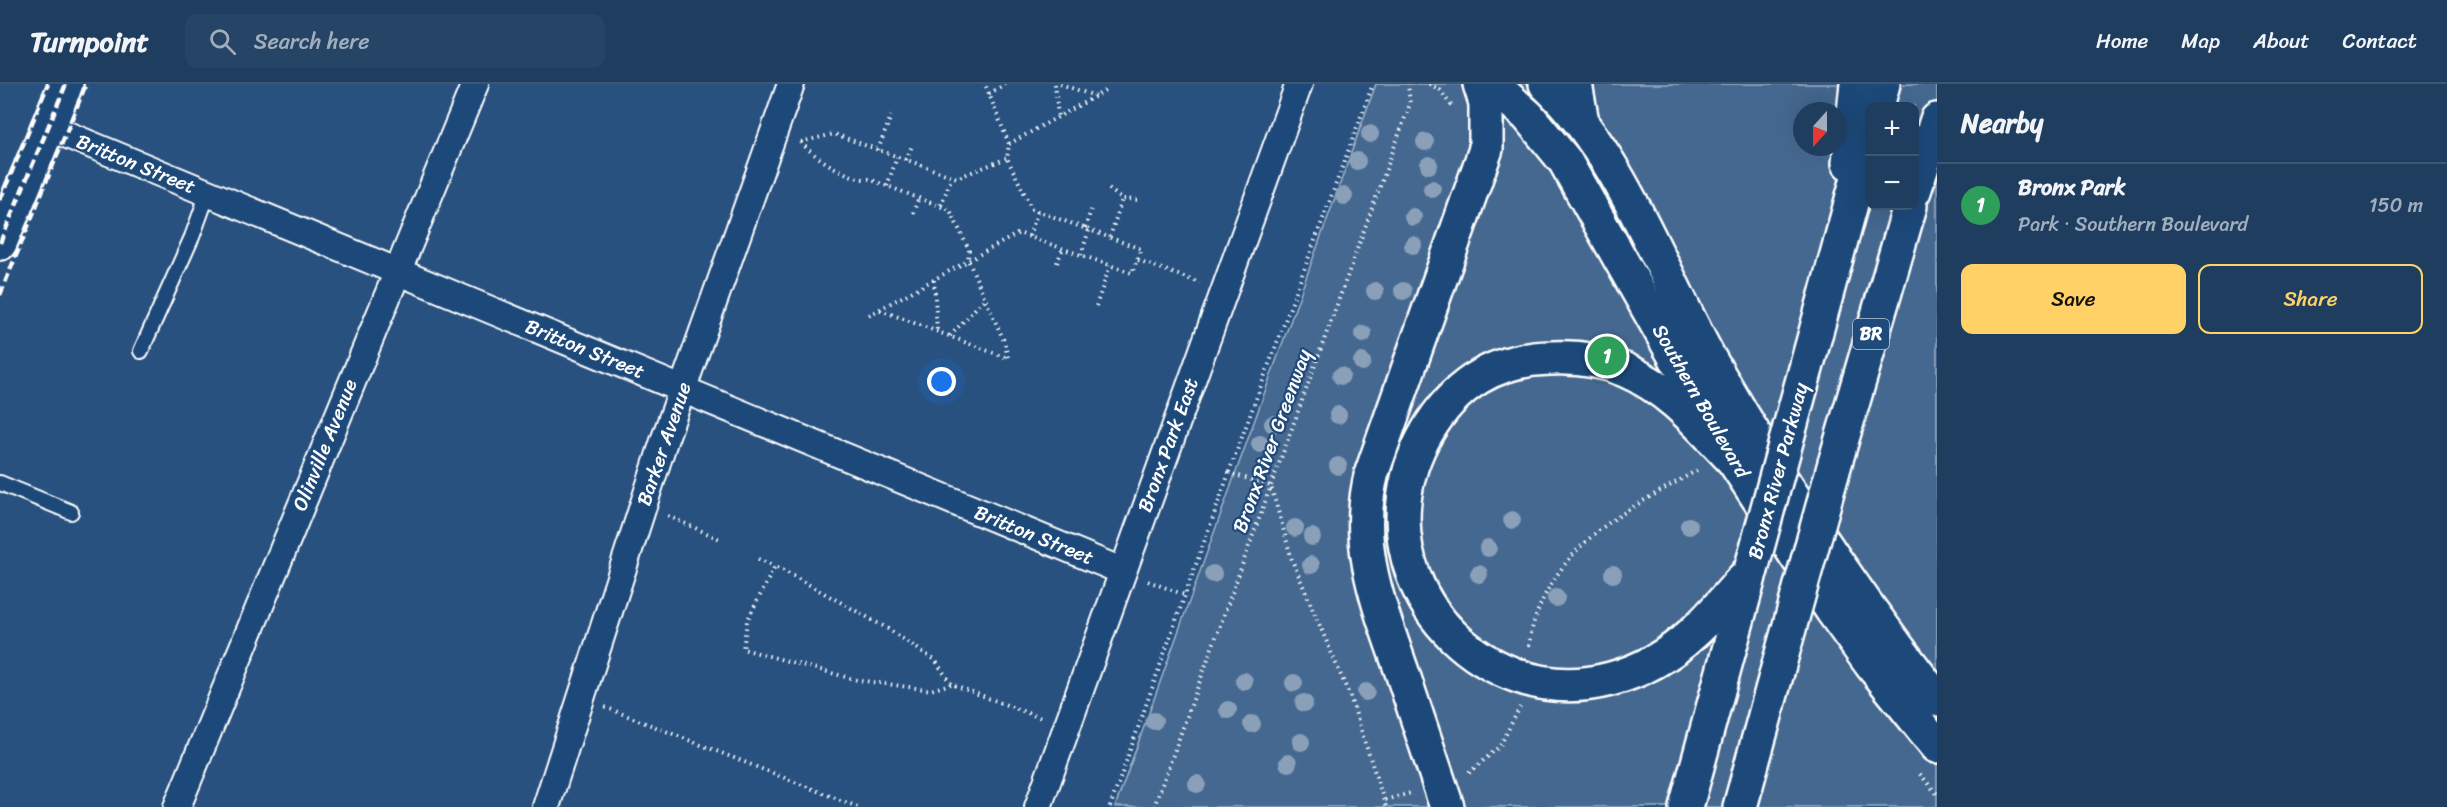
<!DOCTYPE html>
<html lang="en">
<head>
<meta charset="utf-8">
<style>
  body { margin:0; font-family:Sriracha,sans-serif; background:#264465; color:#f1f3f6 }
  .controls { position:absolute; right:18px; top:18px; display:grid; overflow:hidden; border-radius:12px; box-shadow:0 6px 24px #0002 }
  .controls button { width:54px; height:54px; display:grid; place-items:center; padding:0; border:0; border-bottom:2px solid #3c5674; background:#1e3d5f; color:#f1f3f6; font:30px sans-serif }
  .compass { position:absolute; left:1793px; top:18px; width:54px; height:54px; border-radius:50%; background:#1e3d5f; box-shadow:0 6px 24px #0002; rotate:201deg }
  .you { position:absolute; left:942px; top:298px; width:21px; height:21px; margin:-15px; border:4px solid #fff; border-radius:50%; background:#1a73e8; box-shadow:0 0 0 9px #1a73e833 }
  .badge { display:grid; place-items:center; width:39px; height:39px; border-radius:50%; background:#ffd166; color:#fff; font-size:20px; font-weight:700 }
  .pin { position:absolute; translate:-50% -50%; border:3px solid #fff; box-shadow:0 2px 6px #0006 }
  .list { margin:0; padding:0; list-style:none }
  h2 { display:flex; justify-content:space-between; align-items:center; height:78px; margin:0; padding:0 24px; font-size:26px }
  h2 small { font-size:20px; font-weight:400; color:#a1aebd }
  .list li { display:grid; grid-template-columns:39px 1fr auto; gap:18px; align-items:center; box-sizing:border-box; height:84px; padding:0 24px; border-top:2px solid #3c5674 }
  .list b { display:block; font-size:22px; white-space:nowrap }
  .list p { margin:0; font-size:20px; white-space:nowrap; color:#a1aebd }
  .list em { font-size:20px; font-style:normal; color:#a1aebd }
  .actions { display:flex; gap:12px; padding:18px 24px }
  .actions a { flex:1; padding:14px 0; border:2px solid #ffd166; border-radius:12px; text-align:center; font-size:21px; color:#ffd166 }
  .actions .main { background:#ffd166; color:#111 }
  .icon { flex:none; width:33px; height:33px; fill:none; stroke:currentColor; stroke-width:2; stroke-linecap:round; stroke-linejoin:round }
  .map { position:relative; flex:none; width:1937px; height:723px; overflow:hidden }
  header { display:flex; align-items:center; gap:36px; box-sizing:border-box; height:84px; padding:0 30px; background:#1e3d5f; border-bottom:2px solid #3c5674 }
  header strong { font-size:28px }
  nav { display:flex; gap:33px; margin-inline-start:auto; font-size:21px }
  .search { width:420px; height:54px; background:#264465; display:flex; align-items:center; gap:15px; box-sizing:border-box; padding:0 21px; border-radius:12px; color:#a1aebd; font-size:22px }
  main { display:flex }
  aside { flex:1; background:#1e3d5f }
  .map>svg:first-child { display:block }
</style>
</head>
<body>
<header>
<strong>Turnpoint</strong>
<div class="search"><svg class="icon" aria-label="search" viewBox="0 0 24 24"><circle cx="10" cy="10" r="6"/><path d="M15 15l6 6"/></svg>Search here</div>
<nav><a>Home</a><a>Map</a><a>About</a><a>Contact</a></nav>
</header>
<main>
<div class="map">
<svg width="1937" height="723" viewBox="0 0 1937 723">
  <rect width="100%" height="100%" fill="#28517f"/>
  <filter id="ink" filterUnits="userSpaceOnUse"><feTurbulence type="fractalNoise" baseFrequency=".0167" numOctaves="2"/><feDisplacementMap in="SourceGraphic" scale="12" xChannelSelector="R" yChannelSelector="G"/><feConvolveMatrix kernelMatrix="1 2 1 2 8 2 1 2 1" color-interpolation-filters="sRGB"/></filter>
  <g filter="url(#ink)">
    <!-- green -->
    <path fill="#446890" stroke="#a2b4c8" stroke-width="1.5" fill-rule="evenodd" d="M1376 0H1937V723H1115ZM1870 22H1914V122H1870ZM1802 27H1838V63H1802Z"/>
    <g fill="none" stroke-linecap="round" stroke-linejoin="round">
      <!-- service casing -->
      <g stroke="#fff" stroke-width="18">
        <g id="service">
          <polyline points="141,267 192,153 208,109"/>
          <polyline points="0,399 71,428"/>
        </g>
      </g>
      <!-- minor casing -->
      <g stroke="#fff" stroke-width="30">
        <g id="minor">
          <polyline points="48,43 1122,487"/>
          <polyline points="177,723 475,0"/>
          <polyline points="546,723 664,357 791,0"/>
          <polyline points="1038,723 1299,0"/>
        </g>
      </g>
      <!-- secondary casing -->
      <g stroke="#fff" stroke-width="38">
        <polyline id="secondary" points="0,159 66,0"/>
      </g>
      <!-- primary casing -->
      <g stroke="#fff" stroke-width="38">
        <g id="primary">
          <polyline points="1492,0 1528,32 1565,77 1734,377 1832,526 1871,580 1937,662"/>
          <path d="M1546 0C1622 71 1660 186 1710 276 1778 395 1853 508 1937 615"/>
        </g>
      </g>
      <!-- motorway casing -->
      <g stroke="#fff" stroke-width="38">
        <g id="motorway">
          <polyline points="1575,0 1582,38"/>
          <polyline points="1877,22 1883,0"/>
          <polyline points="1849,79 1857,0"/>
          <polyline points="1914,107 1937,36"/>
          <polyline points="1790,343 1870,50"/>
          <path d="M1734 377C1701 343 1670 305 1625 286 1602 276 1576 273 1551 274 1495 275 1455 300 1427 348 1372 442 1416 556 1518 592 1579 614 1647 592 1693 549 1714 530 1732 507 1751 486"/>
          <polyline points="1835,379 1910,122"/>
          <path d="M1447 723C1432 678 1417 633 1402 588 1379 521 1353 460 1372 388L1486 65V19L1480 0"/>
          <polyline points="1686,723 1749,493"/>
          <polyline points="1740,723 1777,588"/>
        </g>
      </g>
      <!-- path -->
      <g stroke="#fff" stroke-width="4" stroke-dasharray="1.5 4.5" stroke-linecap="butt">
        <polyline points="1055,0 1058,33"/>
        <polyline points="1060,0 1095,12"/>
        <polyline points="1429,0 1440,6 1453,24"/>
        <polyline points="989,10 1005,0"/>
        <path d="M801 58C812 72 851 97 869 95L950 126 969 166 968 176 1004 257 1008 274"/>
        <polyline points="801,58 834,50 957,94 1007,74"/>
        <polyline points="1009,60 1105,7"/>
        <polyline points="878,66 891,32"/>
        <polyline points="906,76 912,62"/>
        <polyline points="887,102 897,73"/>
        <polyline points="1109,105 1122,115 1139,116"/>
        <polyline points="941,121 952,93"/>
        <polyline points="913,129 919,113"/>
        <polyline points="1085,144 1091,126"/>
        <polyline points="1029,152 1038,127"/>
        <polyline points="1110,153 1122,115"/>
        <polyline points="1081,171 1089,146"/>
        <polyline points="1138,176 1200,199"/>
        <polyline points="1057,179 1063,164"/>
        <polyline points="934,196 937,247"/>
        <polyline points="1096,222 1110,182"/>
        <polyline points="880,226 1007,274"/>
        <polyline points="869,231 1019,149 1132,189 1141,165 1032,125 1007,74 1009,60 985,0"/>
        <polyline points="950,252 985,214"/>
        <polyline points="1229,388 1373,0"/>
        <polyline points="668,432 722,456"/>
        <polyline points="758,475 775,482"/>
        <polyline points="1148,497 1185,511 1229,389 1271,402 1292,476 1351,615 1386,723"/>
        <path d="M1529 562C1534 516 1565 472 1602 444 1629 423 1669 403 1699 385"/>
        <polyline points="951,600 931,606 857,596 743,565 747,537 775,482 885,543 936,577 951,600 1041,634"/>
        <polyline points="605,623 858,723"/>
        <polyline points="1469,689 1500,662 1520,623"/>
        <polyline points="1920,690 1937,710"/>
        <polyline points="1385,716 1411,709"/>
        <polyline points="1110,723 1185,511"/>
        <polyline points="1154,723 1410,20 1408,0"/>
      </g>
      <!-- service -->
      <use href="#service" stroke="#1f4a7a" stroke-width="14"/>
      <!-- minor -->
      <use href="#minor" stroke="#1f4a7a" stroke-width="26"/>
      <!-- secondary -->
      <use href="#secondary" stroke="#1f4a7a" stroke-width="33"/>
      <!-- primary -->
      <use href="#primary" stroke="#1f4a7a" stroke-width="33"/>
      <!-- motorway -->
      <use href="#motorway" stroke="#1f4a7a" stroke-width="33"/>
      <!-- rail -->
      <g stroke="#fff" stroke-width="4.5" stroke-dasharray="9 4.5" stroke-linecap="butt">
        <polyline points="0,116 48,0"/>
        <polyline points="0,159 66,0"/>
        <polyline points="0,211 86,0"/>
      </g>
      <!-- motorway-bridge casing -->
      <g stroke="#fff" stroke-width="38" stroke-linecap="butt">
        <g id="motorway-bridge">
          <polyline points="1751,486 1790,343"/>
          <polyline points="1777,588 1835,379"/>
        </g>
      </g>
      <!-- motorway-bridge -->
      <use href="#motorway-bridge" stroke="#1f4a7a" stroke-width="33"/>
    </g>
    <!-- trees -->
    <g fill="#8aa0b9">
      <circle cx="1370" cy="50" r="9"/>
      <circle cx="1425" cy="58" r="9"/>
      <circle cx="1357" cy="77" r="9"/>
      <circle cx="1429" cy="81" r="9"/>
      <circle cx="1432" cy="105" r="9"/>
      <circle cx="1344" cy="112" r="9"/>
      <circle cx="1413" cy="133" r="9"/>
      <circle cx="1413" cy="161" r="9"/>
      <circle cx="1375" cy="207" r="9"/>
      <circle cx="1403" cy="207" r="9"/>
      <circle cx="1363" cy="250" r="9"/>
      <circle cx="1362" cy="278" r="9"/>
      <circle cx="1341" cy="292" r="9"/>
      <circle cx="1338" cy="331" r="9"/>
      <circle cx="1273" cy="340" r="9"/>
      <circle cx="1260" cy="360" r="9"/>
      <circle cx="1338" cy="382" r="9"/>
      <circle cx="1512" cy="436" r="9"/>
      <circle cx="1689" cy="442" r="9"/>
      <circle cx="1295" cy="444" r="9"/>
      <circle cx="1312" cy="453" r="9"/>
      <circle cx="1488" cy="464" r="9"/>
      <circle cx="1311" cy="481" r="9"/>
      <circle cx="1213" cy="490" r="9"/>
      <circle cx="1479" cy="490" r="9"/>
      <circle cx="1613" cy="490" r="9"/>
      <circle cx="1556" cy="514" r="9"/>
      <circle cx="1244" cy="597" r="9"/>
      <circle cx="1294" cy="599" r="9"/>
      <circle cx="1366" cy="608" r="9"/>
      <circle cx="1304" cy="619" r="9"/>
      <circle cx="1228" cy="626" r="9"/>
      <circle cx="1154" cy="637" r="9"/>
      <circle cx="1252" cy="640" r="9"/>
      <circle cx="1301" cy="658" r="9"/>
      <circle cx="1288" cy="679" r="9"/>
      <circle cx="1197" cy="700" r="9"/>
    </g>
  </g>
  <g text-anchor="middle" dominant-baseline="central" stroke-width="4.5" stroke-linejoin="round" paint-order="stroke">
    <!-- shield labels -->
    <rect fill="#1f4a7a" stroke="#bcc9d7" stroke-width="1.5" x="1853" y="235" width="36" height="30" rx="4.5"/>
    <g font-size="18" font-weight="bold" fill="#fff">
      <text x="1871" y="250">BR</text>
    </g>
    <!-- street labels -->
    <g font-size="20" fill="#fff" stroke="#1f4a7a">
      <text transform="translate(136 80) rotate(22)">Britton Street</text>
      <text transform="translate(585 265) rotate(22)">Britton Street</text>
      <text transform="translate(1701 317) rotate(60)">Southern Boulevard</text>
      <text transform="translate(1272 357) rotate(-70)">Bronx River Greenway</text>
      <text transform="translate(664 360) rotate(-71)">Barker Avenue</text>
      <text transform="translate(325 361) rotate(-68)">Olinville Avenue</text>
      <text transform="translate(1168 361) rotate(-70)">Bronx Park East</text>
      <text transform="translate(1778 387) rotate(-75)">Bronx River Parkway</text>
      <text transform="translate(1034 451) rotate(22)">Britton Street</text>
    </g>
  </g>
</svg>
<div class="controls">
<button>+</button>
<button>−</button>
</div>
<svg class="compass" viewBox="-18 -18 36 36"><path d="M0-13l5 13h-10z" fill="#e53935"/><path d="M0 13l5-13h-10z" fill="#a1aebd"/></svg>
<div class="you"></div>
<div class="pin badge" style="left:1607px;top:272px;background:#2e9e5b">1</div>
</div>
<aside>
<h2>Nearby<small></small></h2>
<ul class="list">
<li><span class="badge" style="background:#2e9e5b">1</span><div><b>Bronx Park</b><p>Park · Southern Boulevard</p></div><em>150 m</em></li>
</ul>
<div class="actions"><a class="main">Save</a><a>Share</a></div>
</aside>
</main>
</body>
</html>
